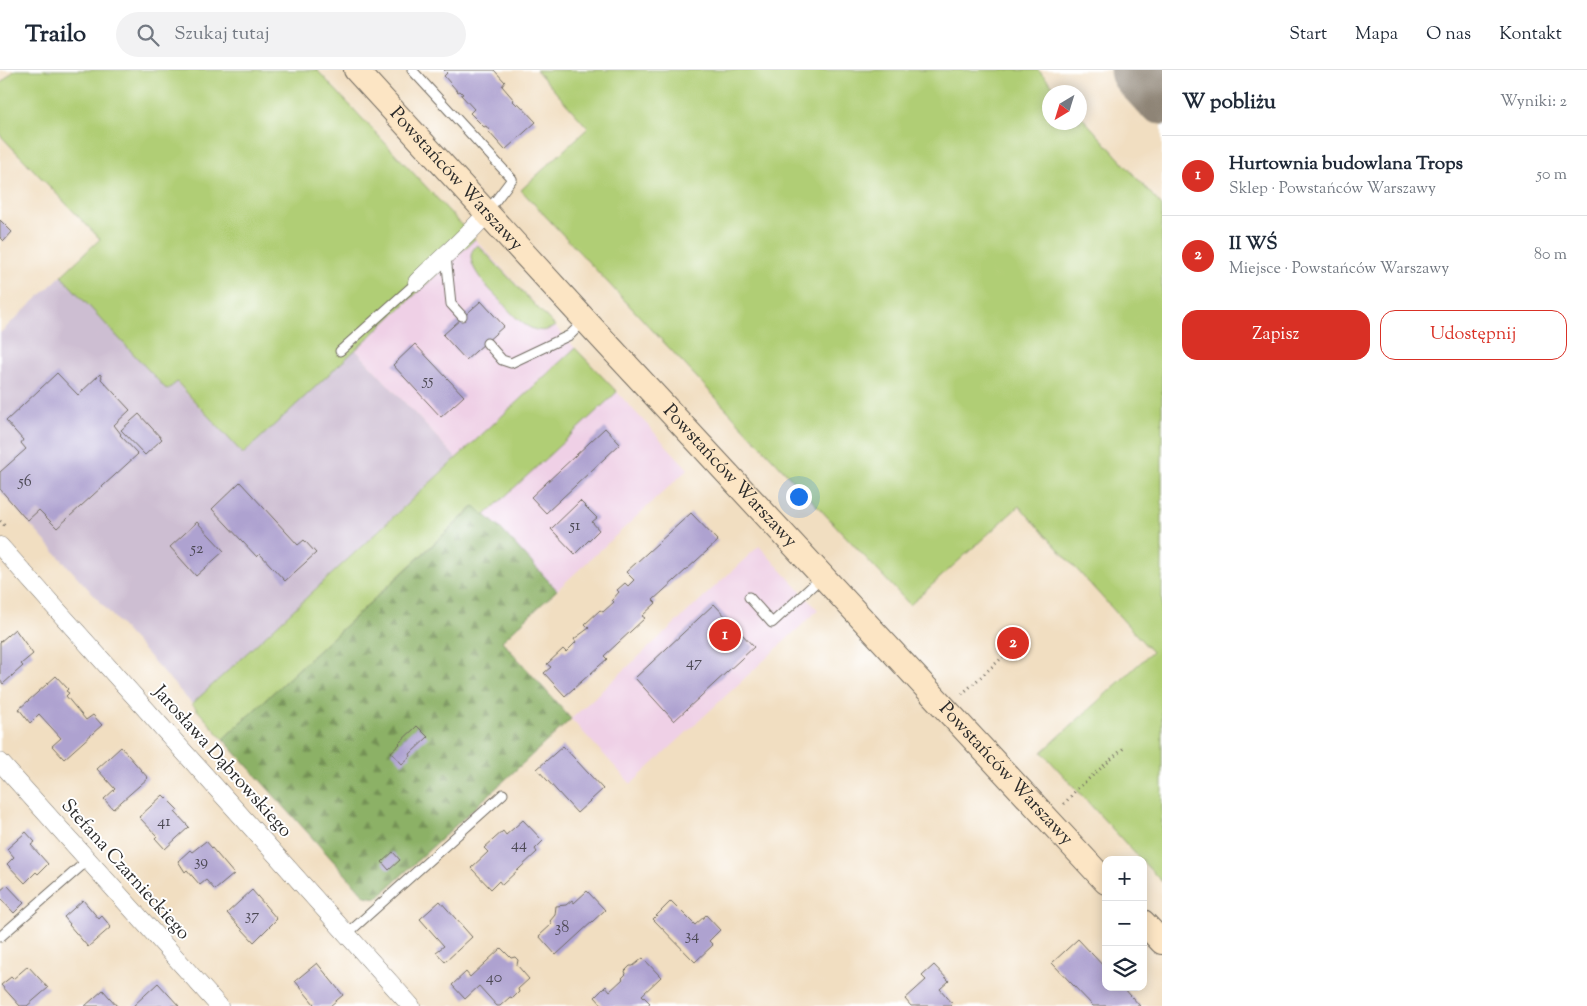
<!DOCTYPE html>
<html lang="pl">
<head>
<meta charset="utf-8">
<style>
  body { margin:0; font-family:"Sorts Mill Goudy",serif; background:#f2f2f3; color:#1f2937 }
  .controls { position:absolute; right:15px; bottom:15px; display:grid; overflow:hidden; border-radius:10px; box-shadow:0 2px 12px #0003 }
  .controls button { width:45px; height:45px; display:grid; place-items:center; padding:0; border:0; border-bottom:1px solid #e0e1e3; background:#fff; color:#1f2937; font:25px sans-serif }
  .compass { position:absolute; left:1042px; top:15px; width:45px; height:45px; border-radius:50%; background:#fff; box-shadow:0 2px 12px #0003; rotate:218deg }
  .you { position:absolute; left:798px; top:426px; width:18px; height:18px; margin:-12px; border:4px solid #fff; border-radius:50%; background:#1a73e8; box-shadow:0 0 0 8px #1a73e833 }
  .badge { display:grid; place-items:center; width:32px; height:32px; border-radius:50%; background:#d93025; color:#fff; font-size:16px; font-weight:700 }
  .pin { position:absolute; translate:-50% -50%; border:2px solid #fff; box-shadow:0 1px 5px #0006 }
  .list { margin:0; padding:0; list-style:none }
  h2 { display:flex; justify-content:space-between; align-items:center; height:65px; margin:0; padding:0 20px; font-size:21px }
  h2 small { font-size:16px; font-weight:400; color:#747a83 }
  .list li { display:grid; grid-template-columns:32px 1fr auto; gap:15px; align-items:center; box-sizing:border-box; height:80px; padding:0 20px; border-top:1px solid #e0e1e3 }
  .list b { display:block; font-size:19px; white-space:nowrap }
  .list p { margin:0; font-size:16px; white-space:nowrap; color:#747a83 }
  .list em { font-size:16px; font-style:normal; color:#747a83 }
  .actions { display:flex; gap:10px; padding:15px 20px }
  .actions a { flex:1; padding:11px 0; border:1px solid #d93025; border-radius:15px; text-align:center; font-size:18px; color:#d93025 }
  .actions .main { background:#d93025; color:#fff }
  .icon { flex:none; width:28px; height:28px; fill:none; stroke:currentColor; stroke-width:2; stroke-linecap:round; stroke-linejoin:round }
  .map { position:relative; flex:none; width:1162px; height:936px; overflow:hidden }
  header { display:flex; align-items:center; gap:30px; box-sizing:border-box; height:70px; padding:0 25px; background:#fff; border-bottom:1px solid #e0e1e3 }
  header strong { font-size:24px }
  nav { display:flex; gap:28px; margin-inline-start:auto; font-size:18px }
  .search { width:350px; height:45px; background:#f2f2f3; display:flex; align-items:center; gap:12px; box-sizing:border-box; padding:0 18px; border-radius:28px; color:#747a83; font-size:19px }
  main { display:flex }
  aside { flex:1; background:#fff }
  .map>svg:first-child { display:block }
</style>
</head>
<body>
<header>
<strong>Trailo</strong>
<div class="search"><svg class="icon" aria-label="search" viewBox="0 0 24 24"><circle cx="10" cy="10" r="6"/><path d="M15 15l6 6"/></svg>Szukaj tutaj</div>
<nav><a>Start</a><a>Mapa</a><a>O nas</a><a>Kontakt</a></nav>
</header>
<main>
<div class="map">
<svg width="1162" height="936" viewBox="0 0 1162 936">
  <defs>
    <pattern id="forest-firs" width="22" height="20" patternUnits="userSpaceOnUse" patternTransform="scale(1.25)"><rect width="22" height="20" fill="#8cb166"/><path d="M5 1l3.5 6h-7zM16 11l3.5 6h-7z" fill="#739054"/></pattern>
  </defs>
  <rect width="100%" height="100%" fill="#fff"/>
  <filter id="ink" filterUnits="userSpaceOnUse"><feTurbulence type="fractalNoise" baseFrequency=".02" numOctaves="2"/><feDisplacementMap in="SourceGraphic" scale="10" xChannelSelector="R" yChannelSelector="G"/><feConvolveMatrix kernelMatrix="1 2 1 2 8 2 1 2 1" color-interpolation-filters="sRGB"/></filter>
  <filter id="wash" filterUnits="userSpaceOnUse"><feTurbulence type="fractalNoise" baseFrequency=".0096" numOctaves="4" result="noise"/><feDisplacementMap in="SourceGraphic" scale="20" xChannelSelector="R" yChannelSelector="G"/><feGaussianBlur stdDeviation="1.12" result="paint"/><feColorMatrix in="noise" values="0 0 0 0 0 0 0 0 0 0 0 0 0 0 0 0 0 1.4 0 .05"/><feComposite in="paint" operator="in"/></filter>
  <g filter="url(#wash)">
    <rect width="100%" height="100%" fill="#f1dec1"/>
    <!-- built -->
    <g fill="#efd0e6">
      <polygon points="475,169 575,278 456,388 355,279"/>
      <polygon points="617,322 688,399 557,520 499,457 485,445"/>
      <polygon points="759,476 818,540 631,714 571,649"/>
    </g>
    <!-- industrial -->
    <polygon fill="#cdbed2" points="61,206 167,320 176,312 243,384 355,279 456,388 192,634 0,421 0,263"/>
    <!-- green -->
    <g fill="#b0ce75" stroke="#6e7c50">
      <polygon points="15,0 317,0 475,169 243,384 177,312 167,320 61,206 100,169 0,65 0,14"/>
      <polygon points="536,0 1038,0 1059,22 1050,22 1050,52 1080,52 1080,45 1162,136 1162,812 1143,792 1143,790 1141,790 1042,682 1152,582 1019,436 910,535 521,120 588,58"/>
      <path d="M478 175 555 256C534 272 511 243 499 229 489 219 457 188 478 175Z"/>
      <polygon points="575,278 617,322 484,446 474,436 223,669 192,634"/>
    </g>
    <!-- forest -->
    <polygon fill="url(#forest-firs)" stroke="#5c6e48" points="475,436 484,445 485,445 499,457 557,520 502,571 571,649 377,828 365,826 223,669"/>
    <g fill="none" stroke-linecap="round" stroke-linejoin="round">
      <!-- taxiway -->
      <polyline stroke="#8e8476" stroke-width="59" points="1139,0 1162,25"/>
    </g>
    <g id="blocks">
      <!-- building -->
      <g fill="#aea2d0">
        <polygon points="444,0 494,0 505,12 502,16 514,30 513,31 517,35 518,33 536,52 505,80 488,61 489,60 486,56 484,57 470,43 474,39 461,25 463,24 460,21 458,22 444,6 447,3"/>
        <polygon points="0,150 12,162 4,171 0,167"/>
        <polygon points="481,231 504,256 466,290 443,265"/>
        <polygon points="415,274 464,326 441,347 393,295"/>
        <polygon points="57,303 78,325 100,304 102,307 101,309 130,340 114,355 121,364 120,365 138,384 57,458 39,440 28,450 24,447 0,419 0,402 26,379 21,373 23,370 6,351"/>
        <polygon points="139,344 162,369 145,385 121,360"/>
        <polygon points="605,358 620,374 546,443 531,427"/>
        <polygon points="240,412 298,475 304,470 316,483 285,511 260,484 257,487 212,439"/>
        <polygon points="580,431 597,448 592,452 599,460 575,484 551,459"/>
        <polygon points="691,443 718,471 653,530 656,533 642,546 645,548 604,586 607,589 565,626 544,603 551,597 547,594 563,579 566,582 576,572 574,569 589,558 585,554 600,540 603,542 614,532 612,530 619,522 617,520 625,513 628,516 634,510 626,502"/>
        <polygon points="197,452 224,481 196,506 170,477"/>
        <polygon points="714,534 754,577 674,651 635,608"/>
        <polygon points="15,559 33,584 21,594 23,596 3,614 0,610 0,572"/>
        <polygon points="56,606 68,619 66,621 69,623 66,626 86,650 93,645 102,655 64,689 52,676 61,668 39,644 30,653 19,639"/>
        <polygon points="417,656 428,667 410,684 411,686 402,694 391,682 400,674 399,673"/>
        <polygon points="563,676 603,719 577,743 537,699"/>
        <polygon points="121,677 148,708 113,739 104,729 115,719 97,699"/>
        <polygon points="163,725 178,740 175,742 189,757 165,779 155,768 157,766 139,747"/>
        <polygon points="523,750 543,771 535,779 537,782 502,815 499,811 491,819 471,798 488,782 484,778 503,761 506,765"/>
        <polygon points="26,762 35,772 31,775 48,794 38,804 36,802 25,813 7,794 14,787 7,779"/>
        <polygon points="206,771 234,804 215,820 206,810 200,815 187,800 185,802 178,791 190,780 192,782"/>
        <polygon points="393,782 400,790 389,800 382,792"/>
        <polygon points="7,815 24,833 14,843 0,828 0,821"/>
        <polygon points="252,820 277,849 254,872 227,843"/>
        <polygon points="587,821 605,840 556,885 539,866 552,854 550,851 555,845 556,836 566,835 572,830 574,833"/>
        <polygon points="83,830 99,849 102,846 111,857 88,877 69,855 70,854 64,847"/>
        <polygon points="440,831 472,867 445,892 436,882 444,876 420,849"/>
        <polygon points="671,831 695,855 706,845 720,860 709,871 713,875 695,892 653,849"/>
        <polygon points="1078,869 1106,899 1106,917 1123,917 1140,936 1093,936 1052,893"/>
        <polygon points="501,878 511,888 515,887 518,890 517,895 529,909 518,919 519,922 513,928 510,927 500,936 497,936 479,916 465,929 452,915 466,902 470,907"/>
        <polygon points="643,888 661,907 642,925 650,933 646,936 603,936 595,927 606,916 610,921 623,909 622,908 626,904 625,901 630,896 633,896"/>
        <polygon points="317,893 343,925 330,936 311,936 314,934 295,911"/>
        <polygon points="934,895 949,911 940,919 953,934 951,936 911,936 905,929 926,910 922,906"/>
        <polygon points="28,896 48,918 27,936 20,936 1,915 11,907 13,909"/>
        <polygon points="158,913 179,936 133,936"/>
        <polygon points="103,920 117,936 85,936"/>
      </g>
    </g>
  </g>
  <g filter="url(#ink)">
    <use href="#blocks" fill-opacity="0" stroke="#706a60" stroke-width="1"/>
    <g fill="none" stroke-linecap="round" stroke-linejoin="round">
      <!-- lane casing -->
      <g stroke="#706a60" stroke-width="11">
        <g id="lane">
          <polyline points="412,0 512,109 487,142"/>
          <polyline points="446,186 451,234 462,246"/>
          <polyline points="487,273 502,290 511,293 570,265 584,251"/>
          <polyline points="340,281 417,212"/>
          <polyline points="749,527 772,553 822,507"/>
          <polyline points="347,864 503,724"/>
          <polyline points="0,867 88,790"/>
        </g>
      </g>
      <!-- street casing -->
      <g stroke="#706a60" stroke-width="19">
        <g id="street">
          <path d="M417 212C440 189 466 168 487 143"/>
          <polyline points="0,476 411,936"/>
          <polyline points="0,692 219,936"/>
        </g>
      </g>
      <!-- secondary casing -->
      <g stroke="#706a60" stroke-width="26">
        <g id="secondary">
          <path id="s1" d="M356 0 585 250 1106 812"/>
          <polyline points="1143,852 1162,872"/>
        </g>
      </g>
      <!-- path -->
      <g stroke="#706a60" stroke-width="3" stroke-dasharray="1 4" stroke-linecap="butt">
        <polyline points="0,451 6,457"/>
        <polyline points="962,624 1005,585"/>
        <polyline points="1064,734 1076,720 1125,677"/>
      </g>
      <!-- lane -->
      <use href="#lane" stroke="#fff" stroke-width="9"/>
      <!-- street -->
      <use href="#street" stroke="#fff" stroke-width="18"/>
      <!-- secondary -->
      <use href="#secondary" stroke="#fce5c4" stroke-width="24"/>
    </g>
  </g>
  <g text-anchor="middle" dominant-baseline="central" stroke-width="4" stroke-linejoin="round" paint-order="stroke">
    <!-- number labels -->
    <g font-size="16" fill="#4c4954">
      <text x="428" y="311">55</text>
      <text x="25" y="412">56</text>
      <text x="575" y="456">51</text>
      <text x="197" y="479">52</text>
      <text x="694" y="593">47</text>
      <text x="164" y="752">41</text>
      <text x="519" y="775">44</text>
      <text x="201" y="792">39</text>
      <text x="252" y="846">37</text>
      <text x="562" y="858">38</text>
      <text x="692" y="866">34</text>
      <text x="494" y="908">40</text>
    </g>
    <!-- street labels -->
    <g font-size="19" fill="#2b2b2b" stroke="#fff">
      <text stroke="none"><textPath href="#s1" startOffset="148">Powstańców Warszawy</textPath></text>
      <text stroke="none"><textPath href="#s1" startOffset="552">Powstańców Warszawy</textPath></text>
      <text transform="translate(222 692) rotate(48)">Jarosława Dąbrowskiego</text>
      <text stroke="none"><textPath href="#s1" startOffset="958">Powstańców Warszawy</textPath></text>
      <text transform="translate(125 800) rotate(48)">Stefana Czarnieckiego</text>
    </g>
  </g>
</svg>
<div class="controls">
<button>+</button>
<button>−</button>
<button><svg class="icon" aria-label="layers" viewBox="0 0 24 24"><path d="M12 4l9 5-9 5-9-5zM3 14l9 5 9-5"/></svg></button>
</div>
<svg class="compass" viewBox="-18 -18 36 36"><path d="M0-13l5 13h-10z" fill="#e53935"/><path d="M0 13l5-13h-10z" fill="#747a83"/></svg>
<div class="you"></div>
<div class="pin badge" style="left:725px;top:565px">1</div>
<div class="pin badge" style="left:1013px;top:573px">2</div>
</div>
<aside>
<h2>W pobliżu<small>Wyniki: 2</small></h2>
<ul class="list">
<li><span class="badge">1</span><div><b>Hurtownia budowlana Trops</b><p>Sklep · Powstańców Warszawy</p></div><em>50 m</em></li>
<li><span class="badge">2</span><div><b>II WŚ</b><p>Miejsce · Powstańców Warszawy</p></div><em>80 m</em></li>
</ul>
<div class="actions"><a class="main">Zapisz</a><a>Udostępnij</a></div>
</aside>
</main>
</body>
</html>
